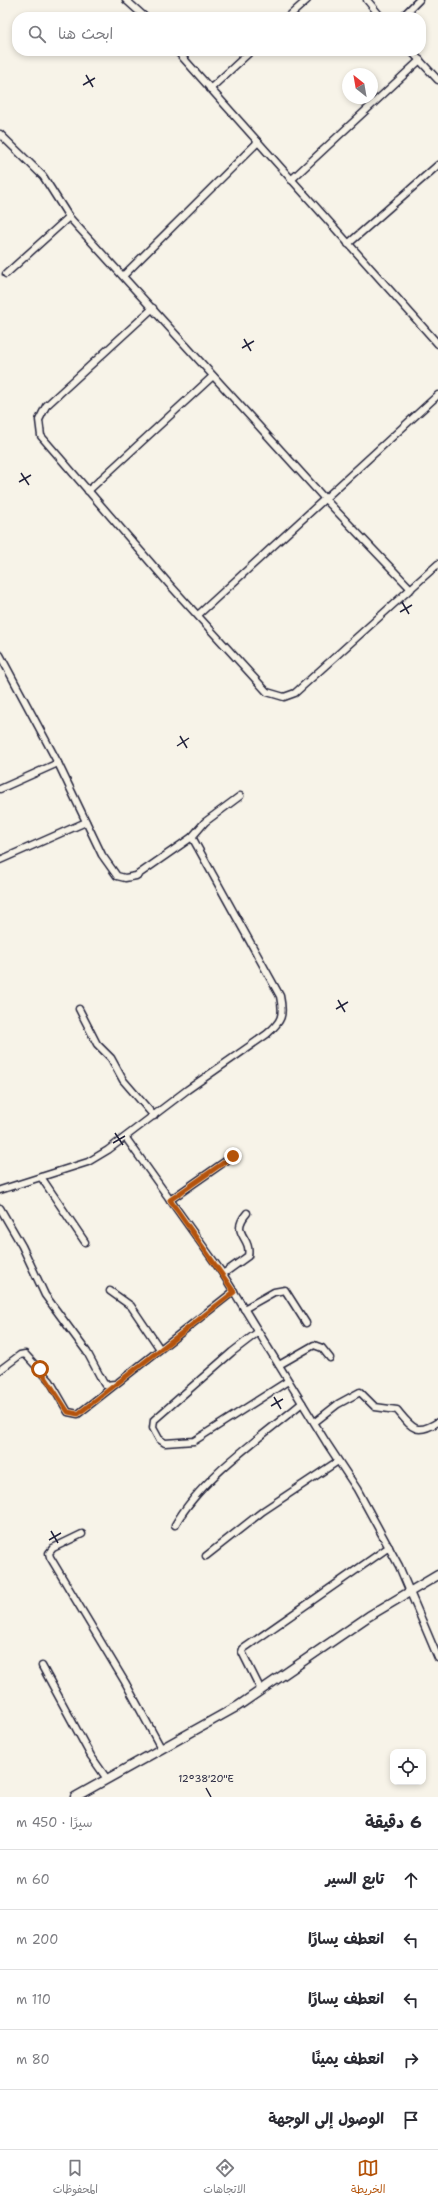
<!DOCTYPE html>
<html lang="ar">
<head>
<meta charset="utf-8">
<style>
  body { margin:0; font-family:"Shantell Sans","Playpen Sans Arabic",sans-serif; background:#f7f7f7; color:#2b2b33; direction:rtl }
  .controls { position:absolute; right:12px; bottom:12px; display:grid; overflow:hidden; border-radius:8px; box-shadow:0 2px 6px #0003 }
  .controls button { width:36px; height:36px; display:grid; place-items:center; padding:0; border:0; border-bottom:1px solid #e1e1e2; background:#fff; color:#2b2b33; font:20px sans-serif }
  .compass { position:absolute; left:342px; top:68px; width:36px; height:36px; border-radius:50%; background:#fff; box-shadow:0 2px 6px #0003; rotate:329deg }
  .stop { position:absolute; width:12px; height:12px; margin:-9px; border:3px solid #b45309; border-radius:50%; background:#fff }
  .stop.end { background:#b45309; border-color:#fff; box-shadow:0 1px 4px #0008 }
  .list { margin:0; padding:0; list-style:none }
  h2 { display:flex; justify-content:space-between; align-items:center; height:52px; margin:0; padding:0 16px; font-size:17px }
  h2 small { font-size:13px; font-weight:400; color:#7c7c81 }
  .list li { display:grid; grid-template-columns:26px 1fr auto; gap:12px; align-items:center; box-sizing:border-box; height:60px; padding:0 16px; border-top:1px solid #e1e1e2 }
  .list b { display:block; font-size:15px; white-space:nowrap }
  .list em { font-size:13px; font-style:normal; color:#7c7c81 }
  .icon { flex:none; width:22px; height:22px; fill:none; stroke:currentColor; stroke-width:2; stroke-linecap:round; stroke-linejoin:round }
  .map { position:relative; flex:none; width:438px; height:1797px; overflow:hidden; direction:ltr }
  .search { position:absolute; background:#fff; box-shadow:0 2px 6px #0003; left:12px; right:12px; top:12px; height:44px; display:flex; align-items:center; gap:10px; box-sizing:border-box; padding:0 14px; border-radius:16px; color:#7c7c81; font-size:15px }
  .sheet { height:352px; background:#fff }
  nav { display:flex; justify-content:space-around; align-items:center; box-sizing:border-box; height:56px; border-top:1px solid #e1e1e2; background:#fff; font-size:11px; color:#7c7c81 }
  nav a { display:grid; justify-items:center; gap:2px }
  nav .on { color:#b45309 }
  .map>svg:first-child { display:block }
</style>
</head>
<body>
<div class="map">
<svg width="438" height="1797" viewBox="0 0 438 1797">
  <rect width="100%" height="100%" fill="#f7f3e8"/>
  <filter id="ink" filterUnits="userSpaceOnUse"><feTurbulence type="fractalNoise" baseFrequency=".025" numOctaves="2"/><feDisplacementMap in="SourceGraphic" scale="8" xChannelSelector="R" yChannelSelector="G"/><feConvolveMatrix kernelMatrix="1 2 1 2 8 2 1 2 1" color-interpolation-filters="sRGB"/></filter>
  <g filter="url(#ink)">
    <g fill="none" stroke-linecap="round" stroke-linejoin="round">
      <!-- street casing -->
      <g stroke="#22223b" stroke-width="9">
        <g id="street">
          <polyline points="126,0 145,17"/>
          <polyline points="367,0 381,17"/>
          <polyline points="288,17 307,0"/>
          <polyline points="402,17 419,0"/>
          <polyline points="177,51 438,344"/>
          <polyline points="411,51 438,80"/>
          <polyline points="210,89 251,51"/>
          <polyline points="0,134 43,176 69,217 325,499 411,589"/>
          <polyline points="291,180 420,60"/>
          <polyline points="348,244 438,165"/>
          <polyline points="6,274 69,217"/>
          <polyline points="123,276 258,142"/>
          <polyline points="153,308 46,406 39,420 41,436 169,584 267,692 284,697 295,693 438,564"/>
          <polyline points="88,491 213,376"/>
          <polyline points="198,615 438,395"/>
          <polyline points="0,655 58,763 102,855 117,876 125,878 136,876 192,837 205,822 240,796"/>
          <polyline points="0,789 58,763"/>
          <polyline points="0,860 86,822"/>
          <polyline points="79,1009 97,1044 111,1058 123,1080 154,1116"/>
          <polyline points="126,1138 223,1274 326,1442 357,1489 399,1566 438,1658"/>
          <polyline points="41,1177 85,1242"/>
          <path d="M0 1190 88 1162 108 1150 187 1090 267 1034C282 1021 284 1016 280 996L192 837"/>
          <polyline points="170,1200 233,1156"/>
          <polyline points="0,1208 22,1246 45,1295 87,1352 103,1382 105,1385 115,1384"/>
          <path d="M223 1274 248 1256C252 1236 229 1234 247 1213"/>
          <polyline points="110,1291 131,1306 160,1349"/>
          <polyline points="244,1309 274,1292 285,1290 306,1323"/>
          <polyline points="258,1332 232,1352 154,1420 153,1428 159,1439 165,1443 194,1441 288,1381"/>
          <polyline points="279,1365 314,1345 322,1348 330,1358"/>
          <polyline points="0,1370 20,1355 25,1354 50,1381 68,1412 78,1414 234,1291"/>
          <path d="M315 1422 338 1404 360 1392 375 1407 397 1410C412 1428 416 1436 438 1422"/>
          <path d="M175 1525C202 1477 259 1439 302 1403"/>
          <polyline points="82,1534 53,1548 49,1553 50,1557 125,1682 161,1748"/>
          <polyline points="206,1556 263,1511 338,1461"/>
          <polyline points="42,1666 91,1756 107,1779"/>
          <polyline points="261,1690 242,1652 243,1649 389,1547"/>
        </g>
      </g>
      <!-- secondary casing -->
      <g stroke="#22223b" stroke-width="11">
        <polyline id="secondary" points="75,1797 238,1706 369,1616 438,1575"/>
      </g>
      <!-- street -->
      <use href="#street" stroke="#f7f3e8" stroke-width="6"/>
      <!-- secondary -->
      <use href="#secondary" stroke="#f7f3e8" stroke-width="8"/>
    </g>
  </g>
  <g fill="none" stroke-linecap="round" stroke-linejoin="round" filter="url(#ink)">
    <!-- route -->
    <polyline stroke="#b45309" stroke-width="5" points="40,1369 68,1412 78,1414 234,1292 170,1200 233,1156"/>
  </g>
  <!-- ticks -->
  <path fill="none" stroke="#22223b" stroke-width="1.5" d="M86 75 93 87M83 85 95 78M244 339 251 351M242 348 254 341M21 473 29 485M19 482 31 475M402 602 409 614M400 612 412 605M180 736 187 748M177 746 189 738M338 1000 345 1012M336 1009 348 1002M115 1133 123 1145M113 1143 125 1136M274 1397 281 1409M271 1406 283 1399M51 1531 58 1543M49 1540 61 1533M206 1788 211 1797"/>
  <g font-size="10" text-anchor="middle" fill="#22223b" stroke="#f7f3e8" stroke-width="3" stroke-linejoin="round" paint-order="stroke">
    <text x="206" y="1782">12°38'20"E</text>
  </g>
</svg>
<div class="controls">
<button><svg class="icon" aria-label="locate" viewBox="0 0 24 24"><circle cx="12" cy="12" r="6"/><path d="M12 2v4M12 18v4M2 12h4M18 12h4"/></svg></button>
</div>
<svg class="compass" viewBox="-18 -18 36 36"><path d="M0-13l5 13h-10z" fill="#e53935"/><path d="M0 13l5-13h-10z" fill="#7c7c81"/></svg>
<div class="stop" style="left:40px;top:1369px"></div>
<div class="stop end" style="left:233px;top:1156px"></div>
<div class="search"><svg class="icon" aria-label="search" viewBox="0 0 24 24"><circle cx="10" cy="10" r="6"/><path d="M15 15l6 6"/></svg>ابحث هنا</div>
</div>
<section class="sheet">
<h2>6 دقيقة<small>سيرًا · 450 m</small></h2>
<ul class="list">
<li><svg class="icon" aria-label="ahead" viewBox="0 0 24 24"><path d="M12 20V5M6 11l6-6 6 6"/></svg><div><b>تابع السير</b></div><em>60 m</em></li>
<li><svg class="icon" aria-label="left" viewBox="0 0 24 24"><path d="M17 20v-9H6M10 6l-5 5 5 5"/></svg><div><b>انعطف يسارًا</b></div><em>200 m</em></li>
<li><svg class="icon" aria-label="left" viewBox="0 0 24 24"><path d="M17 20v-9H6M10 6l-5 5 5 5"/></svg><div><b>انعطف يسارًا</b></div><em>110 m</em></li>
<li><svg class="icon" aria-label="right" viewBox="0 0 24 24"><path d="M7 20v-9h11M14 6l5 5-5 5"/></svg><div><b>انعطف يمينًا</b></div><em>80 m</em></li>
<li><svg class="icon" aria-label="arrive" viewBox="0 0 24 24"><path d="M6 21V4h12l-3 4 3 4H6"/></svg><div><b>الوصول إلى الوجهة</b></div></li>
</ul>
</section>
<nav>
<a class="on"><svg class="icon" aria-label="map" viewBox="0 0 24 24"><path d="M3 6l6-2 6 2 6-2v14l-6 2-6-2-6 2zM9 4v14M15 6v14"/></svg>الخريطة</a>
<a><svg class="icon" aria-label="directions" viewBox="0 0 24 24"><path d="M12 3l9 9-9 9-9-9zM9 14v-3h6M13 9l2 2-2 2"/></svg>الاتجاهات</a>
<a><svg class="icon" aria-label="saved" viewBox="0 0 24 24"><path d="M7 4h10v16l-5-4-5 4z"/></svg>المحفوظات</a>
</nav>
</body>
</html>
